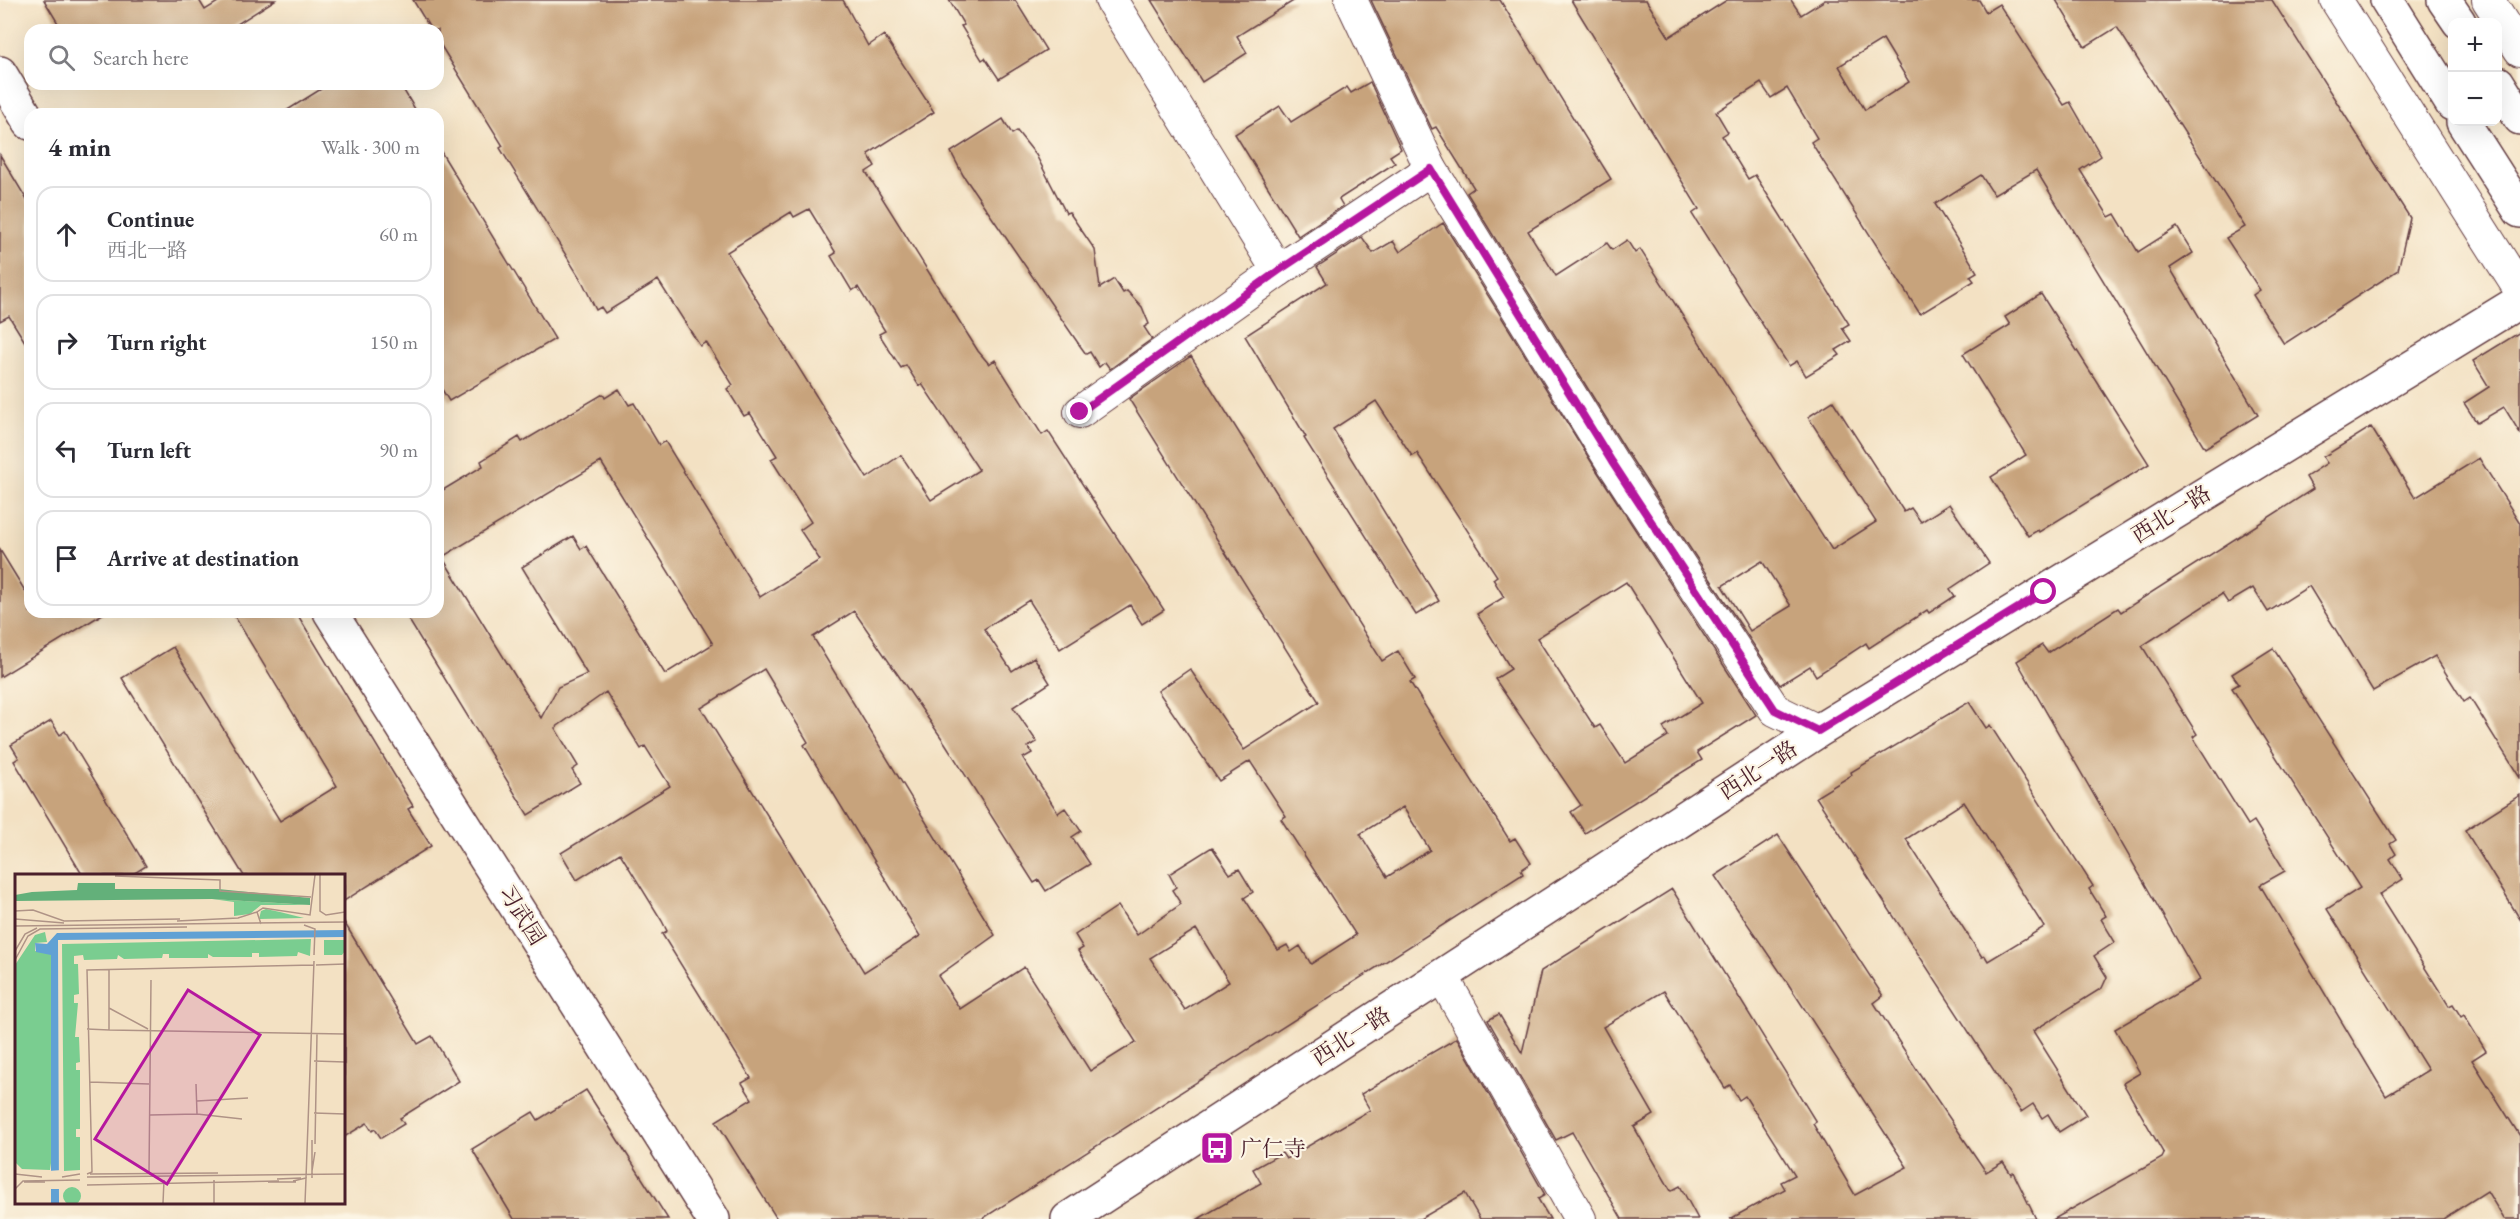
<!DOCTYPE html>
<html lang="en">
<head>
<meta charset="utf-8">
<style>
  body { margin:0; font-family:"EB Garamond","Noto Serif SC",serif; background:#f7f7f7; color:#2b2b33 }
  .controls { position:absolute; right:18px; top:18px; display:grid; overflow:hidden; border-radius:12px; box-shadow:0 6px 24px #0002 }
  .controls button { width:54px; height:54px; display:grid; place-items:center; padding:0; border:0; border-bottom:2px solid #e1e1e2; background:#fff; color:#2b2b33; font:30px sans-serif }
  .stop { position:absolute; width:18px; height:18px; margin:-14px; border:4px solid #b5179e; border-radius:50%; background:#fff }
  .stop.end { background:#b5179e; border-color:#fff; box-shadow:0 2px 6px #0008 }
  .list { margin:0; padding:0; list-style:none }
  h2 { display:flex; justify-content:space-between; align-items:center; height:78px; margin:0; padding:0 24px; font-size:26px }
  h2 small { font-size:20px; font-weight:400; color:#7c7c81 }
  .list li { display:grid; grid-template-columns:39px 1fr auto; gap:18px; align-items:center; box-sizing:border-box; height:96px; margin:0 12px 12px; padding:0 12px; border:2px solid #e1e1e2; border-radius:18px }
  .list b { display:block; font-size:22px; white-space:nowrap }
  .list p { margin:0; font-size:20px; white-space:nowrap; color:#7c7c81 }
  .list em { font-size:20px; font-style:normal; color:#7c7c81 }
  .icon { flex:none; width:33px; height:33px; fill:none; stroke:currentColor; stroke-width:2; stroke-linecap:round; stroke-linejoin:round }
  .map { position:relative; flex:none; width:2520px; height:1219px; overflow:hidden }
  .search { position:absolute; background:#fff; box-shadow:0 6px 24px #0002; left:24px; top:24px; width:420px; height:66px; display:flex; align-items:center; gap:15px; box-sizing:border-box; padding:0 21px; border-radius:18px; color:#7c7c81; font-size:22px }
  .panel { position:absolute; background:#fff; box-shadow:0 6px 24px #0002; left:24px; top:108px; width:420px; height:510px; border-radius:18px }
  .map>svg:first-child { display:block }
</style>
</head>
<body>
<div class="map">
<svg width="2520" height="1219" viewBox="0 0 2520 1219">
  <rect width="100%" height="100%" fill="#fcf5e5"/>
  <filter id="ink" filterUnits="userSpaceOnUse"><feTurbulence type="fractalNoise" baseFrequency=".0167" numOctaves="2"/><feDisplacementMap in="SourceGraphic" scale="12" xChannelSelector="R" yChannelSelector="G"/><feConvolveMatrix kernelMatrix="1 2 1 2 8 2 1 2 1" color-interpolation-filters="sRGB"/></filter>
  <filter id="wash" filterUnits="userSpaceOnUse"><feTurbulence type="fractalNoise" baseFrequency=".008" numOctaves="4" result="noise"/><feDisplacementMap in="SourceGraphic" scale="24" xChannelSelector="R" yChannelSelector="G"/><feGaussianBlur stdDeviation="1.35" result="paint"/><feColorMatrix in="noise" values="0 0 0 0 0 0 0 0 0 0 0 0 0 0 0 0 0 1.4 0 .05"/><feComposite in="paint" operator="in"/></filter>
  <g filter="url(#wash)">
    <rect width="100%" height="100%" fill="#f3e1c3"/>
    <g id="blocks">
      <!-- building -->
      <g fill="#c7a37c" fill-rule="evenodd">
        <polygon points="44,0 199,0 205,10 221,0 275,0 228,30 62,30"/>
        <path d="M413 0H843L868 46 884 35 934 112 868 154 875 166 866 172 978 351 989 364 995 360 1042 435 1048 431 1164 610 1142 624 1130 605 1060 649 1029 600 984 629 1012 671 1034 657 1050 683 1013 707 1037 742 1028 747 1032 753 1023 758 1058 813 1065 808 1081 831 1072 837 1090 864 1046 891 1039 880 1034 883 945 743 854 611 813 637 995 935 938 976 960 1009 1024 967 1090 1071 1136 1042 1078 951 1083 948 1075 935 1118 906 1137 935 1181 904 1172 890 1176 887 1169 874 1212 847 1230 874 1239 869 1253 892 1244 898 1278 950 1287 945 1291 952 1300 946 1311 964 1356 935 1281 819 1286 816 1250 761 1219 781 1158 691 1190 669 1244 750 1319 702 1129 399 1191 356 1382 661 1398 651 1415 679 1410 682 1510 841 1515 838 1531 863 1521 870 1523 874 982 1219H777L716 1121 752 1099 742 1083 751 1078 662 934 667 931 662 921 620 853 577 880 561 853 670 786 645 746 641 749 606 692 555 728 578 766 572 770 580 783 528 815 404 612H438V493L483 466 481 461 519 437 522 442 603 394 605 398 619 389 629 405 634 403 659 445 665 441 760 597 820 560 800 530 811 522 771 459 777 456 750 413 744 416 727 389 733 385 706 342 700 346 658 280 605 313 601 307 596 310 583 283 500 148 503 146 438 41V30H431ZM809 209 836 253 831 256 852 291 858 287 885 331 879 334 901 368 906 365 919 386 922 384 979 470 931 500 901 455 867 478 727 252 791 212 794 217ZM601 462 713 644 665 674 586 546 581 549 573 536 522 567 587 674 558 687 541 718 442 557ZM764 669 808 742 804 745 920 936 864 972 701 708ZM1403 807 1430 850 1387 877 1360 834ZM1196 929 1229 982 1185 1010 1150 958Z"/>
        <polygon points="949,0 1015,0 1046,50 999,79 985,58 982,60 961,26 964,25"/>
        <polygon points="1151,0 1295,0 1237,36 1247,53 1202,82"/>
        <path d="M1371 0H1500L1611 179 1528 231 1556 276 1607 243 1612 250 1627 240 1635 253 1640 249 1832 550 1876 522 1808 417 1833 401 1904 512 1911 508 1921 522 1949 504 1989 563 1950 589 1955 596 1929 613 1927 610 1869 648 1866 643 1816 676 1810 666 1780 685 1627 452 1467 193 1474 188 1436 127 1432 129ZM1762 561 1791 606 1750 631 1722 586Z"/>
        <path d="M1571 0H1646L1669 37 1727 0H1791L1801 15 1825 0H1979L1986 12 1999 4 2064 105 2070 102 2101 156 2080 170 2109 217 2115 214 2138 252 2177 227 2193 253 2170 268 2258 415 2205 448 2036 170 1994 195 1981 175 1935 204 1977 272 1970 276 1974 281 1920 314 1811 142 1817 138 1787 88 1771 98 1761 83 1716 112 1728 132 1722 136 1748 179 1755 175 1849 324 1842 328 1851 341 1836 350 1840 355 1806 376 1797 361 1789 366 1692 214 1699 209ZM1883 39 1909 82 1865 110 1839 66Z"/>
        <polygon points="2056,0 2272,0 2410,218 2398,270 2284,344 2253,295 2260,290 2226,238 2245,227 2117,27 2085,47"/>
        <polygon points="1370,82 1401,149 1390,156 1395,163 1339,199 1343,206 1298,236 1235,134 1280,106 1291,122 1347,87 1351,93"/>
        <polygon points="329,84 400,84 418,114 281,114"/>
        <polygon points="1003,119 1012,134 1017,131 1036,155 1066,213 1069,212 1095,250 1100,288 1114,279 1123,293 1127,291 1142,307 1149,324 1144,327 1152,339 1110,369 1105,362 1099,367 1090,352 1086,354 1078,343 963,175 951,152"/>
        <polygon points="438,147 555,339 449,401 438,383"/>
        <polygon points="0,155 30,205 30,350 9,316 0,321"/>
        <path d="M1443 223 1597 471 1756 715 1697 752 1702 760 1585 833 1571 812 1581 805 1495 679 1511 669 1477 614 1504 597 1493 579 1497 576 1417 453 1412 456 1376 401 1333 429 1439 601 1416 615 1304 438 1306 437 1245 336 1327 283 1317 267 1362 237 1373 253 1393 241 1400 252ZM1626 582 1702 703 1663 727 1668 736 1625 763 1600 725 1595 728 1537 638Z"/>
        <polygon points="2041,294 2149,464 2039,532 2038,530 2028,536 1991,477 2026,455 1963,354 2010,325 2005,317"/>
        <polygon points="2520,332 2520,433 2504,407 2477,423 2464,403 2489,387 2473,361"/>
        <polygon points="2371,427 2415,498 2479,458 2520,523 2520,778 2470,698 2464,702 2435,656 2373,691 2309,586 2268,612 2253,588 2228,603 2222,594 2142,646 2197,734 2193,737 2248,825 2254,821 2285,871 2260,885 2386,1096 2428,1070 2327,909 2360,888 2232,688 2239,684 2232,674 2273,648 2396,840 2390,844 2396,854 2390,859 2403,879 2379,895 2449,1006 2453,1004 2461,1017 2464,1015 2486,1051 2472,1060 2520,1136 2520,1219 2504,1219 2487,1191 2443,1219 2054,1219 2162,1158 2164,1154 2123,1083 2140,1073 2115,1029 2200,980 2017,661 2042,645 2048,653 2118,608 2121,612 2313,489 2306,477 2327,463 2323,457"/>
        <polygon points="0,550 30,599 30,612 106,612 0,677"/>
        <polygon points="232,612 296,612 413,806 408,809 431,846 344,901 344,876 244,876 122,678 173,647 280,821 337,786"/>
        <path d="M1969 702 1986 728 1990 725 2093 886 2089 889 2106 916 2101 919 2115 942 2094 956 2107 977 2102 988 2033 1031 2086 1115 2059 1132 2048 1114 2042 1118 2033 1104 2021 1112 1816 797 1852 775 1851 772ZM1964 802 2044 927 1988 961 1985 956 1982 957 1906 839Z"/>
        <polygon points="51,721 60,735 65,731 146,866 130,876 83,876 14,761 19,758 11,745"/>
        <polygon points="2520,795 2520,919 2465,830"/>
        <polygon points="1778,835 1883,996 1874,1003 1917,1070 1986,1172 2003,1162 2011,1174 2013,1172 2036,1219 1730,1219 1785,1189 1781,1182 1795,1175 1745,1096 1739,1100 1730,1085 1725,1088 1664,991 1603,1027 1654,1115 1634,1127 1671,1191 1680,1186 1698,1219 1622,1219 1572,1132 1556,1140 1488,1020 1499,1014 1522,1053 1541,971 1672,889 1816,1122 1813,1124 1855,1195 1907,1167 1787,982 1715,876"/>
        <polygon points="344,922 418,1044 432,1036 459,1081 400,1118 404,1124 381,1138 375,1129 372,1131 367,1123 344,1137"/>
        <polygon points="1457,1038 1545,1195 1538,1199 1550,1219 1480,1219 1465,1193 1420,1219 1198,1219 1261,1183 1253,1169 1282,1153 1286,1159 1370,1110 1361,1094"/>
        <polygon points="586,1090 668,1219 514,1219 472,1149 533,1112 538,1120"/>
      </g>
    </g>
  </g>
  <g filter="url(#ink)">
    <use href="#blocks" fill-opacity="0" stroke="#633c42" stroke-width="1.5"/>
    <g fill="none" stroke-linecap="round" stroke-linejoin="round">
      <!-- minor casing -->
      <g stroke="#633c42" stroke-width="34">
        <g id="minor">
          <polyline points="1111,0 1278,271"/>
          <polyline points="1351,0 1431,169 1612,462 1775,710 1818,731"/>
          <polyline points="2336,0 2520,290"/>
          <polyline points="2488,0 2520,50"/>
          <polyline points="1080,412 1278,271 1431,169"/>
          <polyline points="1442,976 1580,1219"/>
        </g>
      </g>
      <!-- tertiary casing -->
      <g stroke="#633c42" stroke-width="36">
        <g id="tertiary">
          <polyline points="0,73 30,123"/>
          <polyline points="330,612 713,1219"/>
          <polyline points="1068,1219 1818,731 2520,301"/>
        </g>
      </g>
      <!-- primary casing -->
      <g stroke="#633c42" stroke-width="36">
        <g id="primary">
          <polyline points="2387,0 2452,104"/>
          <polyline points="2444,0 2459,22"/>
          <polyline points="2498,83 2520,118"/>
          <polyline points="2463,122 2520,211"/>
        </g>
      </g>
      <!-- minor -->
      <use href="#minor" stroke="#fff" stroke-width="32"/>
      <!-- tertiary -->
      <use href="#tertiary" stroke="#fff" stroke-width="33"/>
      <!-- primary -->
      <use href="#primary" stroke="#fff" stroke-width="33"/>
    </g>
  </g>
  <g fill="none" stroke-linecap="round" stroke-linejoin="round" filter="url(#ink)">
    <!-- route -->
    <polyline stroke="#b5179e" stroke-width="8" points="1080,412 1278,271 1431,169 1612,462 1775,710 1818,731 2044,592"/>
  </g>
  <!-- icons -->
  <defs>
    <g id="bus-square" transform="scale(1.725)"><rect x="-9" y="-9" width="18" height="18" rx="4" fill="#b5179e" stroke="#fcf5e5"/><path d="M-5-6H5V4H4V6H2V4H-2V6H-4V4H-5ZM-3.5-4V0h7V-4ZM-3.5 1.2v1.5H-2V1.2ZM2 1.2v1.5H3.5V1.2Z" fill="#fff"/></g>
  </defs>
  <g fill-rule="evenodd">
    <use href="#bus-square" x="1217" y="1148"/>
  </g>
  <g text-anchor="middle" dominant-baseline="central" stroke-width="4.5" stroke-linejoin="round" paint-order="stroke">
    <!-- street labels -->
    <g font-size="22" fill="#4a1f2b" stroke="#fcf5e5">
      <text transform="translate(2171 514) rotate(-32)">西北一路</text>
      <text transform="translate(1758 770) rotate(-33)">西北一路</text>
      <text transform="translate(522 915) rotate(58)">习武园</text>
      <text transform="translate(1351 1036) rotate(-33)">西北一路</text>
    </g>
    <!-- poi labels -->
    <g font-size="22" fill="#4a1f2b" stroke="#fcf5e5" text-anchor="start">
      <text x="1240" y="1148">广仁寺</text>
    </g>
  </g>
  <!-- overview -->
  <g transform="translate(15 874)">
    <rect width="330" height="330" fill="#f3e1c3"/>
    <path d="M197 25 295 31H246L235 40 219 42V28ZM251 35 265 38 289 44 244 45 246 37ZM30 58 32 68 20 69V77L36 80V289L35 296 7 295 0 288V91L20 61ZM296 65 295 82 283 78 282 82 244 83V79H237V83H198L193 80V84H154V80H148L147 84 109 85 103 81 102 85 69 86 68 81 59 82V90H63L64 120 59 121V129H63L60 163H64L65 188 61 189V196H65V255H61V263H65V296L49 297 47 70ZM309 66H330V77L327 81H309ZM48 322a9 9 0 1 1 18 0a9 9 0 1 1-18 0Z" fill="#7acd90"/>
    <path d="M63 9H100V15H203L295 24V31L197 25 0 27V21L17 18 62 16Z" fill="#63b07a"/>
    <path d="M330 56V63L43 66 44 329H36V81L21 78 20 69 32 70 42 59Z" fill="#61a1d4"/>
    <path d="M47 296 48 315H33V297Z" fill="#f3e1c3"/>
    <path fill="none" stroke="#af9386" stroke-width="1.5" d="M305 1V37L311 41 330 38M100 2 205 6V17L296 23M0 37 18 36 49 47 165 45M0 45 49 49M162 47 223 44 242 38M246 50 242 38 248 34 295 41 300 1M289 51 300 55 299 81M0 52 330 48M0 77 10 60 22 54M0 86 13 62 25 55 172 53M301 91 330 90M94 134 133 155M72 155 94 156V95M94 156 330 160M299 187 330 188M75 208 134 210M181 210 182 240M182 227 233 224M299 239 330 240M135 241 182 240 227 245M300 270 302 160M297 297 300 278M134 299 136 106M0 300 27 303M72 300 77 298 72 96 299 91M75 300 203 299M47 303 65 300M72 303 330 300M291 304 299 87M297 304V266M262 305 286 304M199 306V329M278 307 291 304 290 329M9 308H30M253 308H281M72 311 264 307M0 315 8 307 65 306M148 329 149 306"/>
    <path fill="#b5179e" fill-opacity="0.15" stroke="#b5179e" stroke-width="3" d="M173 116 245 161 152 310 80 265Z"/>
    <rect width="330" height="330" fill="none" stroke="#4a1f2b" stroke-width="3"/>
  </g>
</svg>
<div class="controls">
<button>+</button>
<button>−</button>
</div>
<div class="stop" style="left:2044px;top:592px"></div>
<div class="stop end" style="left:1080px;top:412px"></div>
<div class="search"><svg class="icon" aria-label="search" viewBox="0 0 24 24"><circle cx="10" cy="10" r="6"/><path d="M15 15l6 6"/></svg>Search here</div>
<section class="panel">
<h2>4 min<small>Walk · 300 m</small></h2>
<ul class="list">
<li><svg class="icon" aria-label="ahead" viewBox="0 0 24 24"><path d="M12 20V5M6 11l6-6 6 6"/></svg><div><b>Continue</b><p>西北一路</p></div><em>60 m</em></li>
<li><svg class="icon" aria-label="right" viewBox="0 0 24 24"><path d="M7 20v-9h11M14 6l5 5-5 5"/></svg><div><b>Turn right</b></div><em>150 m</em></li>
<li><svg class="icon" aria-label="left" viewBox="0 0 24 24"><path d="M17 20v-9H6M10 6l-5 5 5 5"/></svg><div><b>Turn left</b></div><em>90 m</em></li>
<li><svg class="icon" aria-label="arrive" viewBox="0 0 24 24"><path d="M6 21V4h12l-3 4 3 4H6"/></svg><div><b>Arrive at destination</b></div></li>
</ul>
</section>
</div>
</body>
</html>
